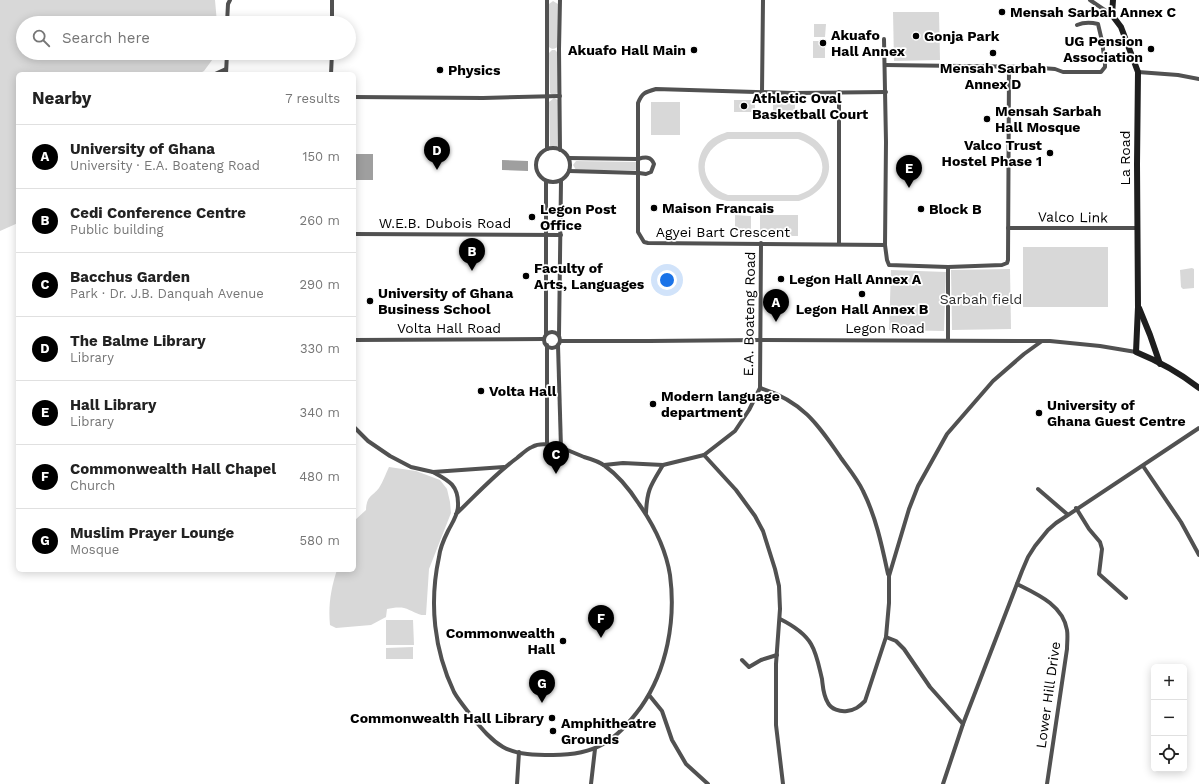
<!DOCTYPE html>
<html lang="en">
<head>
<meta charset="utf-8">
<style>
  body { margin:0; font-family:"Work Sans",sans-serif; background:#f2f2f2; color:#222 }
  .controls { position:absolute; right:12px; bottom:12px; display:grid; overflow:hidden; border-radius:6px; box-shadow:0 2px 10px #0003 }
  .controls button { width:36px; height:36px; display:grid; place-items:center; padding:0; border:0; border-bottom:1px solid #e0e0e0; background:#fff; color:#222; font:20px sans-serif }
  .you { position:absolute; left:667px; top:280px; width:14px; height:14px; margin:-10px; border:3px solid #fff; border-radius:50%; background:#1a73e8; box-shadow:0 0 0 6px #1a73e833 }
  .badge { display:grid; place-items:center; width:26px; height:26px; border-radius:50%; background:#000; color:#fff; font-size:13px; font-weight:700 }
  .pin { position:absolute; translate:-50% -33px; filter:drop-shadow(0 1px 2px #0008) }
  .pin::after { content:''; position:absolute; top:21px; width:14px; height:12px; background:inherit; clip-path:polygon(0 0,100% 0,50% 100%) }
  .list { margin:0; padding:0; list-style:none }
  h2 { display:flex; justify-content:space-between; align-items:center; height:52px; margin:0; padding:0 16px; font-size:17px }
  h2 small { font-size:13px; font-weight:400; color:#767676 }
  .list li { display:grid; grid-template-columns:26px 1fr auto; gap:12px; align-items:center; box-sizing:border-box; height:64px; padding:0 16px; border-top:1px solid #e0e0e0 }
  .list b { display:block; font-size:15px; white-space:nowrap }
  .list p { margin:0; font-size:13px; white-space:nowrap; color:#767676 }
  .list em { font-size:13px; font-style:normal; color:#767676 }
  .icon { flex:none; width:22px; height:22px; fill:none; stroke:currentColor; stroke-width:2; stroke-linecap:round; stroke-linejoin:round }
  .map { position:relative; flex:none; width:1199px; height:784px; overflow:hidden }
  .search { position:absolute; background:#fff; box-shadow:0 2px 10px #0003; left:16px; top:16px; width:340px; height:44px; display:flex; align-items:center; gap:10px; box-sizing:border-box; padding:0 14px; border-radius:22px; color:#767676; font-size:15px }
  .panel { position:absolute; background:#fff; box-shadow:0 2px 10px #0003; left:16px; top:72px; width:340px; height:500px; border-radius:6px }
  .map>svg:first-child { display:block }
</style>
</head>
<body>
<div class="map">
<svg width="1199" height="784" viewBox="0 0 1199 784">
  <rect width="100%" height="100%" fill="#fff"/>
  <!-- green -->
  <g fill="#d8d8d8" fill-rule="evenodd">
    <polygon points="0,0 215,0 217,23 23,23 23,53 216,53 215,56 204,71 198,74 18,74 18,223 0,231"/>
    <path d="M553 1 558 4V46C556 49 552 50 549 47V4Z"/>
    <polygon points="893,12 939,12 940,60 894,61"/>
    <polygon points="814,24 826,24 825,37 814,37"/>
    <rect x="813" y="41" width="12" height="17"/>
    <path d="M552 50H555L558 53V92C556 95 553 96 550 93L549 53Z"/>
    <polygon points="554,98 558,100 559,145 555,148 550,146 549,102"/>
    <rect x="734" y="100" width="21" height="12"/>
    <rect x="773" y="100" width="22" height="12"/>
    <rect x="651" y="102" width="29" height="33"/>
    <path d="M727 132H800C839 145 839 189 799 201H727C723 200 718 199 715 197 697 186 693 161 706 145 711 138 719 135 727 132ZM728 139H798C830 149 831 185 798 195H728C697 184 697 150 728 139Z"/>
    <polygon points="576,161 636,162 637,163 637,170 576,170 573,165"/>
    <polygon points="735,215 751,216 751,236 735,236"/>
    <rect x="760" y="215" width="38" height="21"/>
    <rect x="1023" y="247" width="85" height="60"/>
    <polygon points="1192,268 1194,269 1194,288 1183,289 1181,287 1180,270"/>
    <polygon points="1010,269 1011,329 952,330 951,270"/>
    <polygon points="891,270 946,272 944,331 889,330"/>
    <path d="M389 467 416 471 440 480 447 489 450 502 451 513 429 569 426 615C418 616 412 610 404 608 399 607 392 608 387 609L386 617 371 625 336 628 330 625C328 606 331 588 337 570H354V521L366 510C367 495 372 497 379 488 383 482 386 473 389 467Z"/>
    <polygon points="386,620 413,620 414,645 386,645"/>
    <polygon points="413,647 413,659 386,659 386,648"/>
  </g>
  <!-- water -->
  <g fill="#9f9f9f">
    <rect x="354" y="154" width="19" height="26"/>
    <polygon points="502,160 528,161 528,171 502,170"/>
  </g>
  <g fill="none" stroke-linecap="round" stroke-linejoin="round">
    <!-- street -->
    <g stroke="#515151" stroke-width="4">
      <polyline points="547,0 547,149"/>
      <polyline points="1090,0 1112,15"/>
      <polyline points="227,23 228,4 230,0"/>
      <polyline points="332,23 332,0"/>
      <polyline points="884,39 886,142 885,245 887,260 889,265 948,267 1002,265 1007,263 1008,260 1009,69 1008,68"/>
      <path d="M885 65 1028 67 1055 69 1063 72H1101L1105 67V64L1102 41 1098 24C1090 22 1084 22 1077 25"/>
      <polyline points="1138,72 1178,75 1199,79"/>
      <polyline points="215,74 226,69"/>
      <polyline points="226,74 227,53"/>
      <polyline points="331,74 332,53"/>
      <polyline points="762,92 763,0"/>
      <polyline points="839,92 839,243"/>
      <polyline points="354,97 483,98 560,96"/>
      <circle cx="553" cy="165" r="17"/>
      <polyline points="560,150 559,49 560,0"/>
      <path d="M569 158 638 159C645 157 651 156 654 164L651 172 646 174 639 173 569 171"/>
      <polyline points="1008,228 1137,228"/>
      <polyline points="354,234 561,235"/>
      <path d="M885 245 648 243 644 242 638 232V103C642 93 645 92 656 89L794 93 886 92"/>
      <circle cx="552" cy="340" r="8"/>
      <polyline points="546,334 546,181"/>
      <polyline points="559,335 561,181"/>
      <polyline points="354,340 544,339"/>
      <polyline points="948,340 948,267"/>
      <polyline points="561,341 649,341 761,340 1050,341 1100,346 1136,352"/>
      <polyline points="547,345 547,444"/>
      <polyline points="558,345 561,448"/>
      <path d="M760 388C802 401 817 423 841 458 849 469 858 480 863 491 876 517 882 546 888 574"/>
      <polyline points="354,427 368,441 390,456 411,467 433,472 504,467"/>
      <polyline points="704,455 736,490 755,516 763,531 775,569 779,586 780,609 776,664 776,725 783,784"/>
      <polyline points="604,465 623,463 663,465 704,455 735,431 749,410 760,388 761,243"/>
      <polyline points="1143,466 1181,522 1199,555"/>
      <path d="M433 472C448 480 459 485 458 506 458 515 452 523 448 531 444 539 440 548 439 557 429 603 434 650 454 692 459 701 467 710 473 718 482 729 491 740 503 747 517 755 537 755 553 755 596 755 616 741 641 707 667 670 676 620 670 575 666 550 653 524 639 504 630 490 619 476 605 466 600 462 591 459 584 457 569 451 547 439 532 447 527 449 522 454 517 458 495 474 476 495 456 514"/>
      <polyline points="1038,489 1067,514"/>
      <polyline points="1076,508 1089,529 1100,542 1102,549 1099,574 1126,598"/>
      <path d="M646 513C647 489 651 485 663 465"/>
      <path d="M1017 584C1037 594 1063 605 1067 630 1068 636 1067 643 1067 649L1047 784"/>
      <path d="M780 619C792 625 804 632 811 644 817 654 819 667 822 679 823 687 823 695 828 703 831 709 840 712 847 711 855 710 859 707 865 701L886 637 889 603V576L909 509 918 486 947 434 993 381 1024 354 1042 341"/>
      <polyline points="886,637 896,641 904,649 930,687 963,724"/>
      <polyline points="742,660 749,667 761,660 777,655"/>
      <polyline points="649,695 662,711 672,740 686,764 708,784"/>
      <polyline points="517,784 519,752"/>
      <polyline points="591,784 595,749"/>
      <polyline points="943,784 963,724 1022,571 1028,557 1035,546 1048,530 1056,523 1199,428"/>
    </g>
    <!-- secondary -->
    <g stroke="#1e1e1e" stroke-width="6">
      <path d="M1113 0 1112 15 1121 27 1138 72 1137 164 1138 307 1136 352C1158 361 1180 373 1199 388"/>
      <polyline points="1139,308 1150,335 1160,364"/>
    </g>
  </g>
  <!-- markers -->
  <g fill="#000" stroke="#fff" stroke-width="1.5">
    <circle cx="1002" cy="12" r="4"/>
    <circle cx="916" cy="36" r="4"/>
    <circle cx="823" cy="43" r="4"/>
    <circle cx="1151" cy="49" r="4"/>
    <circle cx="694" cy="50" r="4"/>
    <circle cx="993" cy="53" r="4"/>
    <circle cx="440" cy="70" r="4"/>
    <circle cx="744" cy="106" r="4"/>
    <circle cx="987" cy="119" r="4"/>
    <circle cx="1050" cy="153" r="4"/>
    <circle cx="654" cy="208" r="4"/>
    <circle cx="921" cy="209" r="4"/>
    <circle cx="532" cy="217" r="4"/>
    <circle cx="526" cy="276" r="4"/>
    <circle cx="781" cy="279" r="4"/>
    <circle cx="862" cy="294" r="4"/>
    <circle cx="370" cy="301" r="4"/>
    <circle cx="481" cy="391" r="4"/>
    <circle cx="653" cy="404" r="4"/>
    <circle cx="1039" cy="413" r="4"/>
    <circle cx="563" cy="641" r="4"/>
    <circle cx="552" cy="718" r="4"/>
    <circle cx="553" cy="731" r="4"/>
  </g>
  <g text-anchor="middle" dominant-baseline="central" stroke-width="3.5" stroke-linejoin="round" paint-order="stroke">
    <!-- poi labels -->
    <g font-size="14" font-weight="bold" fill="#000" stroke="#fff" text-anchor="start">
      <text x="1010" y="12">Mensah Sarbah Annex C</text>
      <text x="831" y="35">Akuafo<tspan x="831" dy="16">Hall Annex</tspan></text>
      <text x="924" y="36">Gonja Park</text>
      <text x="1143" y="41" text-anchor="end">UG Pension<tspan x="1143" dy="16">Association</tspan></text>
      <text x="686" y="50" text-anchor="end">Akuafo Hall Main</text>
      <text x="993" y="68" text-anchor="middle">Mensah Sarbah<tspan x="993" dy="16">Annex D</tspan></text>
      <text x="448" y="70">Physics</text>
      <text x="752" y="98">Athletic Oval<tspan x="752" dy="16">Basketball Court</tspan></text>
      <text x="995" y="111">Mensah Sarbah<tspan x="995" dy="16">Hall Mosque</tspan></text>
      <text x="1042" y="145" text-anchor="end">Valco Trust<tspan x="1042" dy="16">Hostel Phase 1</tspan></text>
      <text x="662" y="208">Maison Francais</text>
      <text x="540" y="209">Legon Post<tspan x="540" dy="16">Office</tspan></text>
      <text x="929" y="209">Block B</text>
      <text x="534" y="268">Faculty of<tspan x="534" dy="16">Arts, Languages</tspan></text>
      <text x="789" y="279">Legon Hall Annex A</text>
      <text x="378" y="293">University of Ghana<tspan x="378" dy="16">Business School</tspan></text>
      <text x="862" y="309" text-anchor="middle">Legon Hall Annex B</text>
      <text x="489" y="391">Volta Hall</text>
      <text x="661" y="396">Modern language<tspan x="661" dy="16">department</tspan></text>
      <text x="1047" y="405">University of<tspan x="1047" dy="16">Ghana Guest Centre</tspan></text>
      <text x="555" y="633" text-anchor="end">Commonwealth<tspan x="555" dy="16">Hall</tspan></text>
      <text x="544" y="718" text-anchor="end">Commonwealth Hall Library</text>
      <text x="561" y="723">Amphitheatre<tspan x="561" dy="16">Grounds</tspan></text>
    </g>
    <!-- street labels -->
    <g font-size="14" fill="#000" stroke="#fff">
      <text transform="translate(1125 158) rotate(-90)">La Road</text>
      <text transform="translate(1073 217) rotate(1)">Valco Link</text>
      <text x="445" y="223">W.E.B. Dubois Road</text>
      <text x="723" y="232">Agyei Bart Crescent</text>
      <text transform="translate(749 314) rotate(-89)">E.A. Boateng Road</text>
      <text x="449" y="328">Volta Hall Road</text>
      <text x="885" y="328">Legon Road</text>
      <text transform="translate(1048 695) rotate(-82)">Lower Hill Drive</text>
    </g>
    <!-- park labels -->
    <g font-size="14" fill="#2f2f2f" stroke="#fff">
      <text x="981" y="299">Sarbah field</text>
    </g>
  </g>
</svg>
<div class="controls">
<button>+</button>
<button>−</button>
<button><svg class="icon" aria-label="locate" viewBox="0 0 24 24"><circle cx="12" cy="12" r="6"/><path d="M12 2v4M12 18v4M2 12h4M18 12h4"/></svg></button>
</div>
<div class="you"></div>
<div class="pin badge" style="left:776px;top:322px">A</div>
<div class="pin badge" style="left:472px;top:271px">B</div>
<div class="pin badge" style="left:556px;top:474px">C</div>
<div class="pin badge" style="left:437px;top:170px">D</div>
<div class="pin badge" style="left:909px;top:188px">E</div>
<div class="pin badge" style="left:601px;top:638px">F</div>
<div class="pin badge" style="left:542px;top:703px">G</div>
<div class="search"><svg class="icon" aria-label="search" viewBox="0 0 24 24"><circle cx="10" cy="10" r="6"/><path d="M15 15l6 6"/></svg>Search here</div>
<section class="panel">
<h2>Nearby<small>7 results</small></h2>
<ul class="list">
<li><span class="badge">A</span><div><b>University of Ghana</b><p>University · E.A. Boateng Road</p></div><em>150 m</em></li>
<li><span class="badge">B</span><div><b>Cedi Conference Centre</b><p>Public building</p></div><em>260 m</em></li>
<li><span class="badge">C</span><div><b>Bacchus Garden</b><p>Park · Dr. J.B. Danquah Avenue</p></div><em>290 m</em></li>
<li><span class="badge">D</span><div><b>The Balme Library</b><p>Library</p></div><em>330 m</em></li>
<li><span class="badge">E</span><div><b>Hall Library</b><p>Library</p></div><em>340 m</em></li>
<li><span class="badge">F</span><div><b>Commonwealth Hall Chapel</b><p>Church</p></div><em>480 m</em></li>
<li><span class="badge">G</span><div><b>Muslim Prayer Lounge</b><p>Mosque</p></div><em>580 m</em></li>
</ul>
</section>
</div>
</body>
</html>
